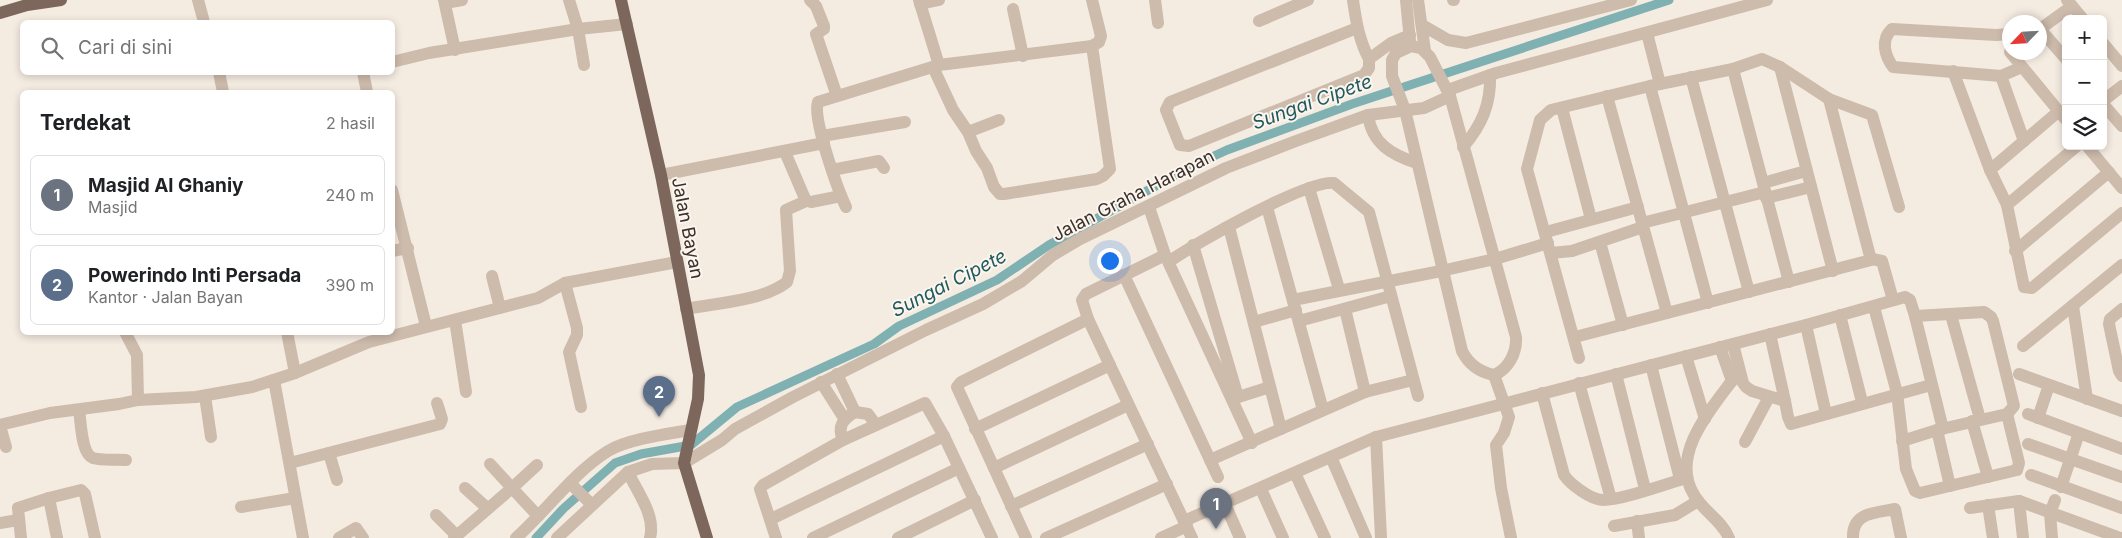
<!DOCTYPE html>
<html lang="id">
<head>
<meta charset="utf-8">
<style>
  body { margin:0; font-family:Inter,sans-serif; background:#f2f2f2; color:#202124 }
  .controls { position:absolute; right:15px; top:15px; display:grid; overflow:hidden; border-radius:8px; box-shadow:0 2px 8px #0003 }
  .controls button { width:45px; height:45px; display:grid; place-items:center; padding:0; border:0; border-bottom:1px solid #e0e0e0; background:#fff; color:#202124; font:25px sans-serif }
  .compass { position:absolute; left:2002px; top:15px; width:45px; height:45px; border-radius:50%; background:#fff; box-shadow:0 2px 8px #0003; rotate:245deg }
  .you { position:absolute; left:1109px; top:260px; width:18px; height:18px; margin:-12px; border:4px solid #fff; border-radius:50%; background:#1a73e8; box-shadow:0 0 0 8px #1a73e833 }
  .badge { display:grid; place-items:center; width:32px; height:32px; border-radius:50%; background:#1f5a5e; color:#fff; font-size:16px; font-weight:700 }
  .pin { position:absolute; translate:-50% -41px; filter:drop-shadow(0 1px 2px #0008) }
  .pin::after { content:''; position:absolute; top:26px; width:18px; height:15px; background:inherit; clip-path:polygon(0 0,100% 0,50% 100%) }
  .list { margin:0; padding:0; list-style:none }
  h2 { display:flex; justify-content:space-between; align-items:center; height:65px; margin:0; padding:0 20px; font-size:21px }
  h2 small { font-size:16px; font-weight:400; color:#757577 }
  .list li { display:grid; grid-template-columns:32px 1fr auto; gap:15px; align-items:center; box-sizing:border-box; height:80px; margin:0 10px 10px; padding:0 10px; border:1px solid #e0e0e0; border-radius:8px }
  .list b { display:block; font-size:19px; white-space:nowrap }
  .list p { margin:0; font-size:16px; white-space:nowrap; color:#757577 }
  .list em { font-size:16px; font-style:normal; color:#757577 }
  .icon { flex:none; width:28px; height:28px; fill:none; stroke:currentColor; stroke-width:2; stroke-linecap:round; stroke-linejoin:round }
  .map { position:relative; flex:none; width:2122px; height:538px; overflow:hidden }
  .search { position:absolute; background:#fff; box-shadow:0 2px 8px #0003; left:20px; top:20px; width:375px; height:55px; display:flex; align-items:center; gap:12px; box-sizing:border-box; padding:0 18px; border-radius:8px; color:#757577; font-size:19px }
  .panel { position:absolute; background:#fff; box-shadow:0 2px 8px #0003; left:20px; top:90px; width:375px; height:245px; border-radius:8px }
  .map>svg:first-child { display:block }
</style>
</head>
<body>
<div class="map">
<svg width="2122" height="538" viewBox="0 0 2122 538">
  <rect width="100%" height="100%" fill="#f4ebe1"/>
  <g fill="none" stroke-linecap="round" stroke-linejoin="round">
    <!-- canal -->
    <polyline stroke="#7fb0b2" stroke-width="9" points="536,538 564,508 615,463 641,454 691,445 737,407 874,344 899,326 997,280 1049,245 1190,167 1227,150 1352,104 1669,0"/>
    <!-- minor -->
    <g stroke="#cdbbac" stroke-width="12">
      <polyline points="198,0 204,22"/>
      <polyline points="444,0 455,50"/>
      <polyline points="569,0 578,29 627,24"/>
      <polyline points="810,0 816,6 824,26 824,29 816,34 837,96"/>
      <polyline points="919,0 939,65"/>
      <polyline points="1155,0 1158,23"/>
      <path d="M1353 0C1356 21 1359 40 1369 59"/>
      <polyline points="1406,0 1410,41"/>
      <polyline points="1418,0 1425,51"/>
      <polyline points="1453,0 1454,0"/>
      <polyline points="2067,0 2083,19"/>
      <polyline points="445,3 462,0"/>
      <polyline points="920,4 939,0"/>
      <polyline points="1013,9 1023,56"/>
      <polyline points="1259,21 1308,0"/>
      <polyline points="1422,25 1448,40 1466,43 1631,0"/>
      <polyline points="1357,28 1170,102 1166,110 1180,145 1189,146 1364,75 1369,68 1369,59 1391,43 1410,35"/>
      <polyline points="2040,29 2066,59"/>
      <polyline points="2040,29 2072,6"/>
      <polyline points="1647,33 1660,84"/>
      <path d="M2010 34 1996 35 1892 29C1880 40 1885 56 1893 67L2001 76 2022 67"/>
      <polyline points="2103,43 2122,66"/>
      <path d="M1411 46 1421 48 1430 57 1450 96 1516 337C1517 352 1509 369 1494 375 1479 372 1469 365 1462 351L1405 110 1392 76V60L1396 53Z"/>
      <polyline points="2010,52 2066,120"/>
      <polyline points="392,62 429,53 578,29 584,65"/>
      <polyline points="933,67 953,110 968,132 976,151 987,168 994,187 1000,194 1004,194 1097,179 1103,176 1110,169 1092,46"/>
      <polyline points="1780,67 1833,271"/>
      <polyline points="1733,69 1789,282"/>
      <polyline points="1953,71 1990,170 2007,205 2024,287 2032,288 2122,213"/>
      <polyline points="219,72 223,92"/>
      <polyline points="363,72 367,92"/>
      <polyline points="2001,76 2024,141"/>
      <polyline points="1691,77 1749,292"/>
      <polyline points="1650,86 1708,303"/>
      <polyline points="1448,90 1496,73 1767,0"/>
      <polyline points="1607,96 1667,313"/>
      <polyline points="2103,101 2122,86"/>
      <polyline points="2103,104 2122,126"/>
      <polyline points="1562,108 1591,219"/>
      <path d="M1368 115C1372 144 1392 155 1417 163"/>
      <polyline points="968,132 999,120"/>
      <polyline points="822,136 905,122"/>
      <polyline points="2087,146 2122,188"/>
      <path d="M1463 147C1482 125 1491 104 1490 75"/>
      <polyline points="832,170 879,161 884,168"/>
      <polyline points="1990,170 2059,111"/>
      <polyline points="661,175 824,143"/>
      <polyline points="1763,183 1806,171"/>
      <polyline points="1309,188 1339,289"/>
      <polyline points="392,190 426,326"/>
      <polyline points="1766,198 1811,187"/>
      <polyline points="811,202 841,196"/>
      <polyline points="2007,205 2077,146"/>
      <path d="M846 207C838 190 812 118 818 102L939 65 1092 46 1099 42 1101 36 1092 0"/>
      <polyline points="1149,207 1165,255 1086,294 1082,300 1088,319 1192,538"/>
      <polyline points="1267,207 1323,410"/>
      <polyline points="1642,223 1765,192"/>
      <polyline points="1229,227 1281,429"/>
      <polyline points="1546,232 1638,207"/>
      <polyline points="1600,242 1623,325"/>
      <polyline points="1193,245 1238,397"/>
      <polyline points="392,251 408,248"/>
      <polyline points="2015,251 2109,172"/>
      <polyline points="1551,253 1572,251 1643,227"/>
      <polyline points="1165,255 1252,443"/>
      <polyline points="1872,259 1882,261 1893,300"/>
      <path d="M1170 261C1196 243 1306 180 1334 183L1369 212 1418 396"/>
      <polyline points="1124,275 1218,477"/>
      <polyline points="492,276 500,308"/>
      <polyline points="565,283 577,328 577,335 569,352 581,407"/>
      <polyline points="1293,300 1441,271 1495,259 1548,243"/>
      <polyline points="2073,306 2087,399"/>
      <polyline points="1874,307 1897,393 1906,469 1915,491 1920,493 2017,470 2019,463 2007,414"/>
      <path d="M686 309C716 303 763 301 787 282L790 271 786 210 806 201 785 152"/>
      <polyline points="1345,309 1365,392"/>
      <polyline points="2122,309 2110,319 2109,324 2119,371 2122,376"/>
      <polyline points="1840,315 1862,402"/>
      <polyline points="1951,315 1980,419"/>
      <polyline points="455,320 466,392"/>
      <polyline points="1299,321 1391,296"/>
      <polyline points="1254,322 1296,310"/>
      <polyline points="1806,325 1826,414"/>
      <polyline points="125,332 137,355 138,400"/>
      <polyline points="287,332 295,373"/>
      <polyline points="1770,334 1785,401"/>
      <polyline points="1575,337 1871,260 1829,99"/>
      <polyline points="1733,344 1743,383 1746,387 1752,391 1785,401 1788,417 1791,424 1931,385"/>
      <polyline points="2023,346 2122,265"/>
      <polyline points="1720,347 1732,381"/>
      <polyline points="1686,356 1705,419"/>
      <polyline points="1579,358 1527,169 1540,120 1551,110 1650,86 1733,69 1762,59 1780,67 1829,99 1872,115 1899,207"/>
      <polyline points="1651,365 1680,479"/>
      <polyline points="837,374 855,412"/>
      <polyline points="1616,374 1645,489"/>
      <polyline points="2019,374 2122,411"/>
      <polyline points="1494,375 1509,417 1504,433 1496,445 1501,488 1511,538"/>
      <polyline points="274,380 303,538"/>
      <polyline points="821,382 844,418"/>
      <polyline points="1579,383 1611,499"/>
      <path d="M1542 393 1564 475C1570 484 1591 500 1603 500 1622 500 1666 484 1686 478"/>
      <polyline points="205,396 211,437"/>
      <polyline points="1232,399 1270,387"/>
      <path d="M79 410C81 421 81 454 93 458 103 461 116 459 126 460"/>
      <polyline points="2028,414 2122,449"/>
      <polyline points="2038,418 2049,385"/>
      <polyline points="1972,421 1988,477"/>
      <polyline points="0,425 50,413 119,404 138,400 196,397 252,387 295,373 369,342 538,298 565,283 677,262"/>
      <polyline points="0,426 6,447"/>
      <polyline points="975,429 1110,365"/>
      <polyline points="1937,430 1950,486"/>
      <polyline points="1376,437 1381,538"/>
      <path d="M843 440C837 426 843 419 855 412L868 414 876 425"/>
      <polyline points="1902,441 1937,430 2007,414 2014,406 1993,321 1991,317 1984,312 1915,316"/>
      <polyline points="1745,442 1769,397"/>
      <polyline points="2028,444 2122,477"/>
      <polyline points="329,453 337,480"/>
      <polyline points="1331,457 1366,538"/>
      <polyline points="1210,460 1365,392 1413,380"/>
      <polyline points="290,463 440,424 442,419 437,403"/>
      <polyline points="490,464 512,488 537,465"/>
      <polyline points="994,468 1128,405"/>
      <path d="M628 472C637 492 656 515 650 538"/>
      <polyline points="1295,473 1325,538"/>
      <polyline points="2031,475 2122,508"/>
      <polyline points="570,483 592,505"/>
      <polyline points="2061,487 2079,433"/>
      <polyline points="465,488 487,508"/>
      <polyline points="1261,489 1283,538"/>
      <polyline points="49,498 57,538"/>
      <polyline points="2019,501 2023,538"/>
      <polyline points="1225,504 1240,538"/>
      <polyline points="1988,505 1993,538"/>
      <polyline points="1011,506 1148,444"/>
      <polyline points="241,507 295,498"/>
      <polyline points="1970,508 2019,501 2120,538"/>
      <polyline points="436,515 457,536"/>
      <polyline points="771,519 944,436"/>
      <polyline points="1184,521 1376,437 1806,325 1905,297 1910,300 1915,316 1943,429"/>
      <polyline points="1637,521 1639,538"/>
      <polyline points="0,523 18,520"/>
      <polyline points="1614,526 1675,515 1698,501"/>
      <polyline points="21,538 18,508 49,498 81,490 85,494 95,538"/>
      <polyline points="339,538 356,528 363,538"/>
      <polyline points="454,538 512,488 538,516"/>
      <path d="M516 538C547 510 573 473 608 451 628 439 667 434 690 430"/>
      <polyline points="557,538 628,472 652,464 684,463 722,440 735,429 793,397 926,330 983,304 1022,281 1053,255 1080,239 1226,168 1296,141 1368,115 1424,108 1450,96"/>
      <polyline points="776,538 760,489 763,485 843,440 925,403 944,436 992,538"/>
      <polyline points="813,538 959,468"/>
      <polyline points="898,538 975,500"/>
      <polyline points="1026,538 957,387 961,382 1088,319"/>
      <polyline points="1046,538 1167,484"/>
      <polyline points="1161,538 1187,526"/>
      <path d="M1729 538C1721 519 1702 511 1693 493 1669 451 1717 403 1739 371"/>
      <path d="M1853 538C1852 512 1875 513 1895 509L1901 538"/>
      <polyline points="2052,538 2050,513 2055,500"/>
    </g>
    <!-- major -->
    <g stroke="#7d675c" stroke-width="12">
      <polyline points="621,0 661,175 699,375 698,399 684,463 707,538"/>
      <polyline points="0,13 27,5 61,0"/>
    </g>
  </g>
  <g text-anchor="middle" dominant-baseline="central" stroke-width="4" stroke-linejoin="round" paint-order="stroke">
    <!-- street labels -->
    <g font-size="18" fill="#3b302b" stroke="#fbf5ee">
      <text transform="translate(1133 195) rotate(-27)">Jalan Graha Harapan</text>
      <text transform="translate(688 228) rotate(79)">Jalan Bayan</text>
    </g>
    <!-- water labels -->
    <g font-size="19" font-style="italic" fill="#1f5a5e" stroke="#fbf5ee">
      <text transform="translate(1312 102) rotate(-20)">Sungai Cipete</text>
      <text transform="translate(949 283) rotate(-27)">Sungai Cipete</text>
    </g>
  </g>
</svg>
<div class="controls">
<button>+</button>
<button>−</button>
<button><svg class="icon" aria-label="layers" viewBox="0 0 24 24"><path d="M12 4l9 5-9 5-9-5zM3 14l9 5 9-5"/></svg></button>
</div>
<svg class="compass" viewBox="-18 -18 36 36"><path d="M0-13l5 13h-10z" fill="#e53935"/><path d="M0 13l5-13h-10z" fill="#757577"/></svg>
<div class="you"></div>
<div class="pin badge" style="left:1216px;top:529px;background:#6b7280">1</div>
<div class="pin badge" style="left:659px;top:417px;background:#5c6f8a">2</div>
<div class="search"><svg class="icon" aria-label="search" viewBox="0 0 24 24"><circle cx="10" cy="10" r="6"/><path d="M15 15l6 6"/></svg>Cari di sini</div>
<section class="panel">
<h2>Terdekat<small>2 hasil</small></h2>
<ul class="list">
<li><span class="badge" style="background:#6b7280">1</span><div><b>Masjid Al Ghaniy</b><p>Masjid</p></div><em>240 m</em></li>
<li><span class="badge" style="background:#5c6f8a">2</span><div><b>Powerindo Inti Persada</b><p>Kantor · Jalan Bayan</p></div><em>390 m</em></li>
</ul>
</section>
</div>
</body>
</html>
